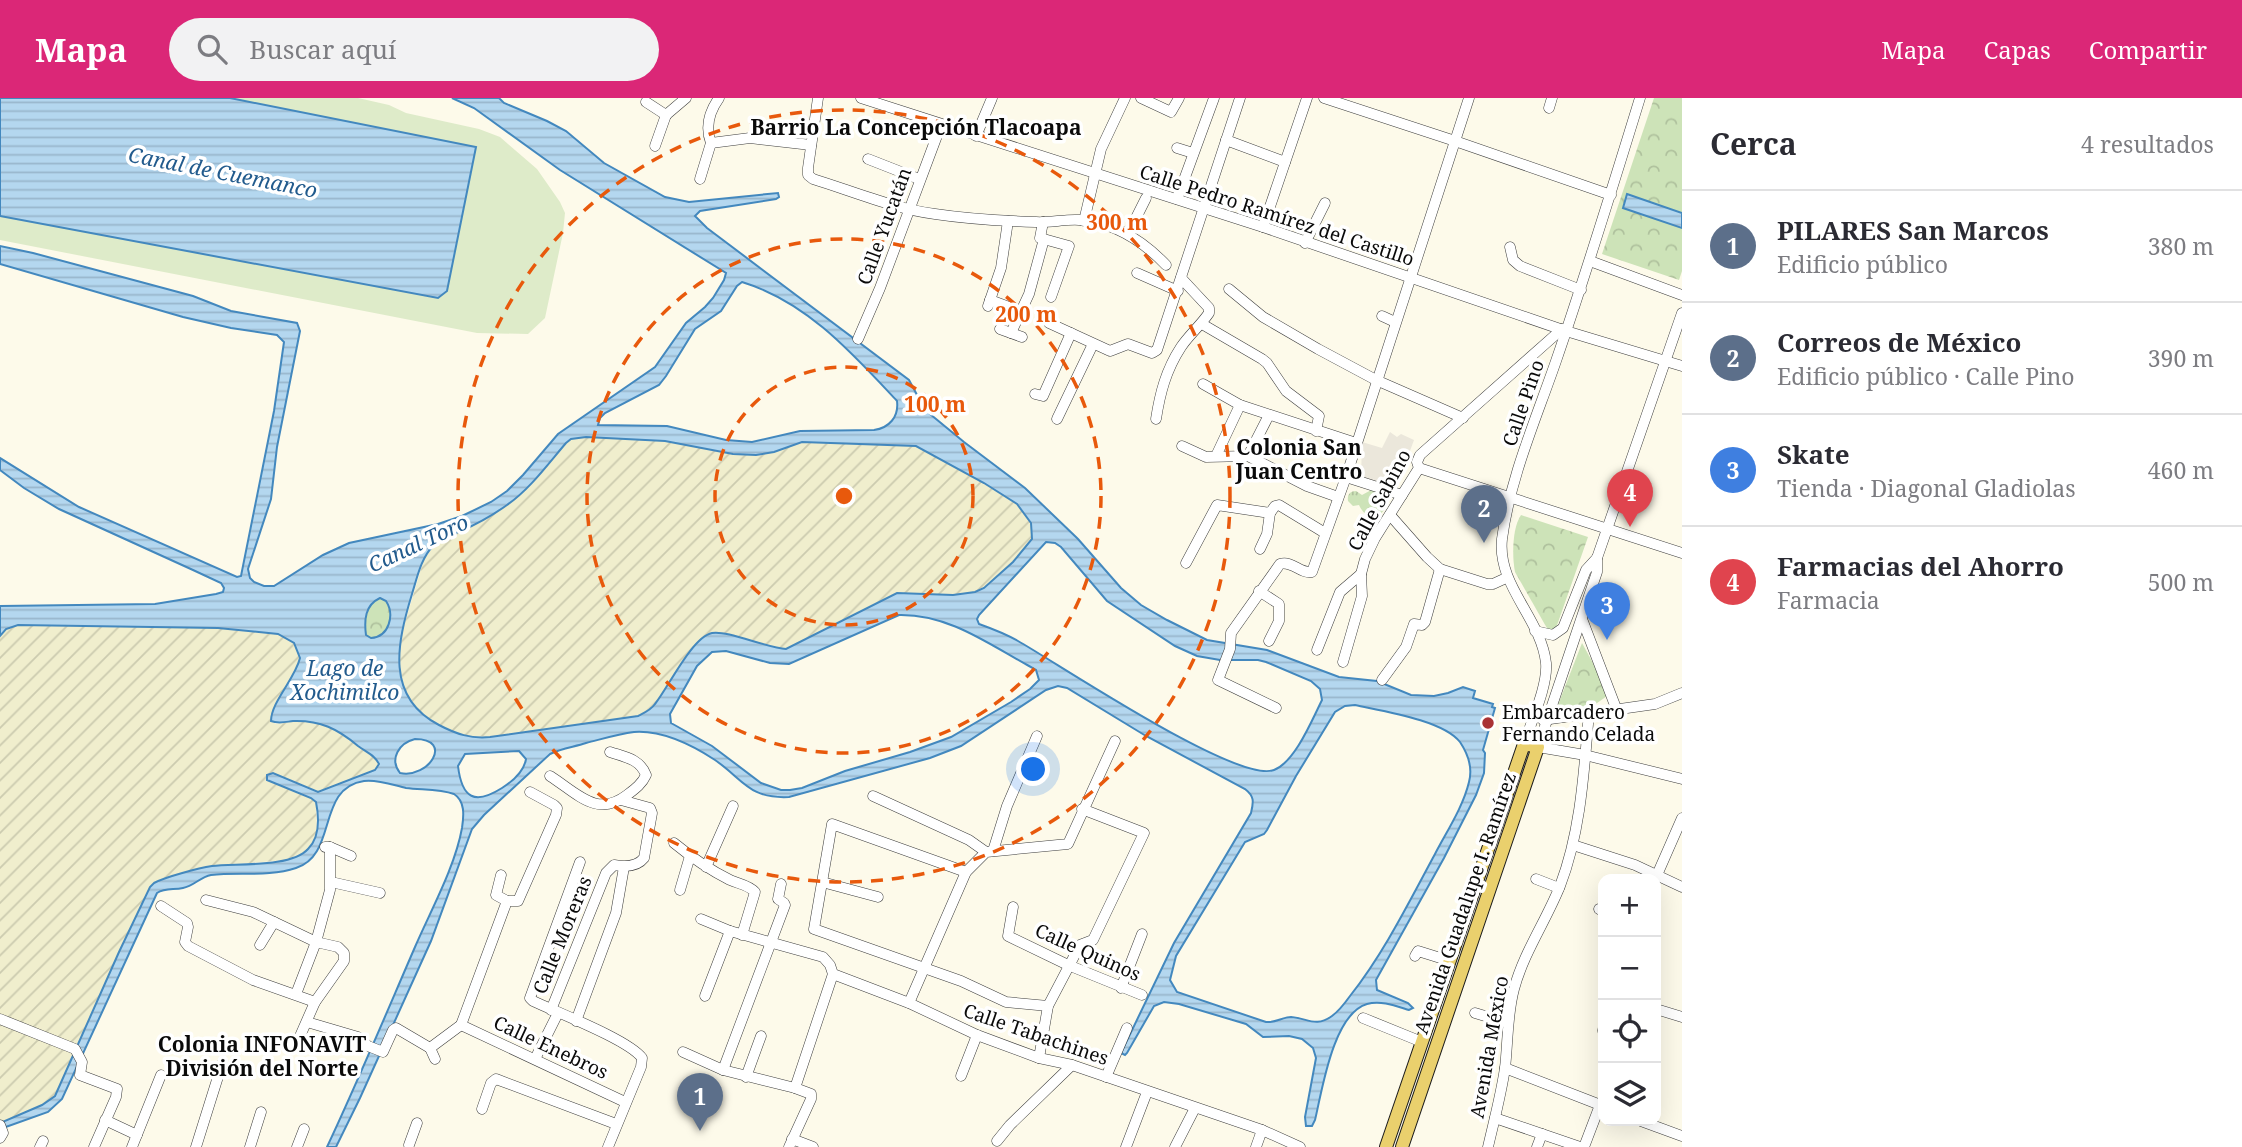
<!DOCTYPE html>
<html lang="es">
<head>
<meta charset="utf-8">
<style>
  body { margin:0; font-family:"Noto Serif",serif; background:#f2f2f3; color:#2b2b33 }
  .controls { position:absolute; right:21px; bottom:21px; display:grid; overflow:hidden; border-radius:14px; box-shadow:0 7px 28px #0002 }
  .controls button { width:63px; height:63px; display:grid; place-items:center; padding:0; border:0; border-bottom:2px solid #e1e1e2; background:#fff; color:#2b2b33; font:35px sans-serif }
  .you { position:absolute; left:1034px; top:672px; width:24px; height:24px; margin:-18px; border:5px solid #fff; border-radius:50%; background:#1a73e8; box-shadow:0 0 0 10px #1a73e833 }
  .badge { display:grid; place-items:center; width:46px; height:46px; border-radius:50%; background:#db2777; color:#fff; font-size:23px; font-weight:700 }
  .pin { position:absolute; translate:-50% -58px; filter:drop-shadow(0 2px 4px #0008) }
  .pin::after { content:''; position:absolute; top:37px; width:24px; height:21px; background:inherit; clip-path:polygon(0 0,100% 0,50% 100%) }
  .list { margin:0; padding:0; list-style:none }
  h2 { display:flex; justify-content:space-between; align-items:center; height:91px; margin:0; padding:0 28px; font-size:30px }
  h2 small { font-size:23px; font-weight:400; color:#7c7c81 }
  .list li { display:grid; grid-template-columns:46px 1fr auto; gap:21px; align-items:center; box-sizing:border-box; height:112px; padding:0 28px; border-top:2px solid #e1e1e2 }
  .list b { display:block; font-size:26px; white-space:nowrap }
  .list p { margin:0; font-size:23px; white-space:nowrap; color:#7c7c81 }
  .list em { font-size:23px; font-style:normal; color:#7c7c81 }
  .icon { flex:none; width:38px; height:38px; fill:none; stroke:currentColor; stroke-width:2; stroke-linecap:round; stroke-linejoin:round }
  .map { position:relative; flex:none; width:1682px; height:1049px; overflow:hidden }
  header { display:flex; align-items:center; gap:42px; box-sizing:border-box; height:98px; padding:0 35px; background:#db2777; color:#fff }
  header strong { font-size:33px }
  nav { display:flex; gap:38px; margin-inline-start:auto; font-size:24px }
  .search { width:490px; height:63px; background:#f2f2f3; display:flex; align-items:center; gap:18px; box-sizing:border-box; padding:0 24px; border-radius:38px; color:#7c7c81; font-size:26px }
  main { display:flex }
  aside { flex:1; background:#fff }
  .map>svg:first-child { display:block }
</style>
</head>
<body>
<header>
<strong>Mapa</strong>
<div class="search"><svg class="icon" aria-label="search" viewBox="0 0 24 24"><circle cx="10" cy="10" r="6"/><path d="M15 15l6 6"/></svg>Buscar aquí</div>
<nav><a>Mapa</a><a>Capas</a><a>Compartir</a></nav>
</header>
<main>
<div class="map">
<svg width="1682" height="1049" viewBox="0 0 1682 1049">
  <defs>
    <pattern id="farmland-furrows" width="10" height="10" patternUnits="userSpaceOnUse" patternTransform="scale(1.75)"><rect width="10" height="10" fill="#f0eecd"/><path d="M-1 1l2-2M0 10L10 0M9 11l2-2" fill="none" stroke="#cccbaf"/></pattern>
    <pattern id="grass-tufts" width="24" height="20" patternUnits="userSpaceOnUse" patternTransform="scale(1.75)"><rect width="24" height="20" fill="#cde3b8"/><path d="M3 7l-1-3M5 7V3M7 7l1-3M15 17l-1-3M17 17v-4M19 17l1-3" fill="none" stroke="#afc19d"/></pattern>
    <pattern id="park-crowns" width="20" height="18" patternUnits="userSpaceOnUse" patternTransform="scale(1.75)"><rect width="20" height="18" fill="#cde3b8"/><path d="M2 6a3 3 0 1 1 6 0M12 15a3 3 0 1 1 6 0" fill="none" stroke="#afc19d"/></pattern>
    <pattern id="water-rules" width="6" height="5" patternUnits="userSpaceOnUse" patternTransform="scale(1.75)"><rect width="6" height="5" fill="#b4d7ef"/><path d="M0 2.5h6" fill="none" stroke="#99b7cc"/></pattern>
  </defs>
  <rect width="100%" height="100%" fill="#fdfaea"/>
  <!-- farmland -->
  <g fill="url(#farmland-furrows)">
    <polygon points="586,339 665,343 733,356 756,357 774,354 802,344 916,348 984,385 1017,406 1031,425 1032,441 1013,464 995,482 975,494 953,497 897,495 786,551 767,548 719,535 700,543 673,578 654,608 638,618 490,639 466,638 446,631 427,621 412,606 405,592 398,565 403,531 424,461 437,444 484,421 514,402 566,345 571,341"/>
    <polygon points="18,527 218,530 278,536 294,545 300,560 295,575 272,614 275,626 294,623 312,624 331,629 344,636 374,659 379,666 375,672 318,694 273,675 316,704 317,732 314,742 306,754 285,762 205,769 159,783 150,789 119,854 55,998 42,1007 0,1025 0,538 6,531"/>
  </g>
  <!-- grass -->
  <path fill="url(#grass-tufts)" d="M1373 391C1404 402 1372 436 1359 407L1353 408 1348 403C1347 397 1350 393 1356 393L1362 397Z"/>
  <!-- park -->
  <g fill="url(#park-crowns)">
    <polygon points="1654,0 1682,0 1682,173 1679,182 1602,156"/>
    <path d="M1521 417 1588 439 1555 533 1548 532 1515 474C1512 459 1512 430 1521 417Z"/>
    <path d="M380 500 386 503C395 517 389 540 371 540L366 537C364 522 365 507 380 500Z"/>
    <polygon points="1582,545 1610,596 1587,612 1554,617"/>
  </g>
  <!-- pitch -->
  <polygon fill="#deebc9" points="0,0 358,0 389,7 406,15 479,31 500,39 537,71 560,104 565,115 563,135 545,220 528,236 477,235 0,142"/>
  <!-- plaza -->
  <polygon fill="#ebe7db" points="1390,334 1397,339 1401,336 1414,342 1396,391 1361,379 1362,344 1382,350"/>
  <!-- water -->
  <g fill="url(#water-rules)" stroke="#4388be" stroke-width="2" fill-rule="evenodd">
    <polygon points="0,0 230,0 476,49 447,193 438,200 0,118"/>
    <path d="M452 0H499L504 5 547 23 566 33 604 65 665 99 689 104 778 95 779 99 776 101 700 113 695 118 707 130 909 282 923 308 930 316 964 344 1025 390 1078 441 1121 490 1141 507 1167 522 1207 542 1267 552 1339 579 1377 583 1411 597 1434 598 1448 595 1463 589 1475 593 1473 600 1493 606 1492 609 1495 610 1483 652 1485 655 1484 675 1476 697 1444 760 1376 882 1377 892 1408 905 1413 910 1409 912C1396 908 1381 902 1367 906 1333 916 1322 993 1315 1022L1312 1028H1306L1305 1019 1316 960 1313 950 1302 941 1289 938 1263 939 1246 926 1179 906 1164 904 1154 908 1127 955 1125 957 1121 955 1174 845 1251 715C1254 703 1254 698 1245 691L1146 638 1067 590 1058 588 1046 592 961 648 930 660 789 699C749 701 744 682 715 662 692 647 662 632 634 634 618 636 602 641 586 645 574 649 562 650 550 656L484 717 472 731 431 843 360 1000 336 1049H327C358 983 386 916 415 849 431 812 455 769 462 730 464 717 465 703 454 696 439 691 422 692 406 690 393 687 377 681 364 683 316 690 338 757 296 770 269 779 239 774 211 777 200 779 194 788 183 790 173 792 165 790 157 795L62 1001 48 1014 3 1030 0 1025 42 1007 55 998 119 854 150 789 154 785C165 779 199 770 212 768 236 765 291 770 308 751 320 739 319 719 316 704L311 700 267 682V677L273 675 318 694 375 672 379 666C375 657 366 654 358 648 338 631 320 622 293 623 285 624 278 626 271 623 271 604 295 581 300 560L294 545 278 536 218 530 18 527 6 531 0 538V508L155 506 216 496 223 494 224 490 221 485 193 472 59 411 24 390 0 372V360L79 409 237 479 241 478 274 313 284 244 277 237 231 230 183 219 0 166V148L33 155 193 198 231 213 297 225 300 233 277 349 271 401 248 471 250 480 254 484 264 488H274L323 457 349 445 438 426 462 418 491 404 507 393 523 377 558 336 655 269 686 225 705 209 713 200 724 182 726 175 560 72 474 10ZM742 184C807 204 852 255 897 303 899 319 889 330 874 332L800 333 752 344 726 342 667 328 598 327 600 320 605 315 659 287 666 278 695 231 721 213 737 188ZM586 339 665 343 733 356 756 357 774 354 802 344 916 348 984 385 1017 406 1031 425 1032 441 1013 464 984 490 975 494 953 497 897 495 786 551C767 550 727 532 712 535 692 539 668 590 655 606 651 612 644 615 638 618L490 639C471 641 456 636 439 627 385 599 397 545 412 496 417 480 421 460 433 448 440 440 451 437 461 433 477 426 493 417 507 407 530 391 548 366 566 345L571 341ZM1046 444 1055 445 1061 449 1107 503 1175 548 1197 558 1220 562H1258L1266 564 1311 583 1320 591 1322 602C1312 622 1295 664 1274 672 1237 686 1059 566 1018 543 1006 536 993 531 979 526L977 521 979 517ZM380 500 386 503C395 517 389 539 371 540L366 537C364 522 365 507 380 500ZM899 517C948 516 987 545 1029 568L1036 572 1039 582 1030 591 1011 604 951 639 910 654 845 673 802 690 790 692H781L761 685 712 648 671 625 670 616 697 568 712 554 726 553 770 565 789 566ZM1355 607C1382 613 1443 622 1460 644 1468 656 1473 669 1469 684 1463 709 1447 733 1435 756 1409 804 1384 855 1350 898 1345 905 1339 913 1332 918 1316 930 1307 920 1291 919 1283 919 1275 925 1266 924L1177 894 1170 882 1176 858 1245 744 1264 736 1267 732 1296 678 1335 614 1345 608ZM415 641C454 641 429 681 400 675 389 661 399 645 415 641ZM519 653 526 661C524 674 513 683 502 690 475 707 462 701 458 668L465 656Z"/>
    <polygon points="1627,96 1682,115 1682,130 1623,110"/>
  </g>
  <g fill="none" stroke-linecap="round" stroke-linejoin="round">
    <!-- minor casing -->
    <g stroke="#3d3d3d" stroke-width="11">
      <g id="minor">
        <path d="M818 0 808 70V77L813 81C852 93 895 111 935 116 968 121 1003 123 1036 124 1050 125 1065 121 1079 122 1113 124 1143 143 1166 167"/>
        <polyline points="861,0 1263,129 1566,233 1682,268"/>
        <polyline points="1141,0 1171,14 1179,0"/>
        <polyline points="1324,0 1455,43 1611,97"/>
        <polyline points="646,4 666,17"/>
        <polyline points="1549,10 1552,0"/>
        <polyline points="666,17 686,0"/>
        <polyline points="976,38 992,0"/>
        <polyline points="1226,42 1285,64"/>
        <polyline points="711,45 750,40 811,47"/>
        <path d="M711 45C705 29 709 14 719 0"/>
        <polyline points="655,48 666,17"/>
        <polyline points="1177,50 1193,55"/>
        <polyline points="868,61 919,81"/>
        <polyline points="700,81 711,45"/>
        <polyline points="1177,101 1214,0"/>
        <polyline points="1084,123 1101,51 1125,0"/>
        <polyline points="1043,124 1040,140 1069,148 1051,199"/>
        <polyline points="1263,129 1307,0"/>
        <polyline points="1128,136 1146,100"/>
        <polyline points="1305,145 1325,105"/>
        <polyline points="1510,149 1513,162 1520,168 1581,192"/>
        <polyline points="1590,163 1682,197"/>
        <polyline points="1137,175 1178,193"/>
        <polyline points="1229,191 1263,219 1318,251 1376,282 1463,320"/>
        <polyline points="990,202 1020,213"/>
        <polyline points="988,208 1001,170 1008,123"/>
        <polyline points="1682,215 1597,460 1597,474 1538,649 1585,657 1682,681"/>
        <polyline points="1382,218 1395,224"/>
        <polyline points="1049,225 1110,253 1128,246 1152,255 1157,252 1240,0"/>
        <polyline points="1202,226 1262,261 1267,265 1286,293 1319,318 1316,333"/>
        <polyline points="1000,231 1022,239"/>
        <polyline points="1011,235 1029,196 1044,141"/>
        <polyline points="858,241 880,190 941,27"/>
        <polyline points="1203,286 1240,307 1356,345"/>
        <polyline points="1035,296 1043,298 1071,235"/>
        <polyline points="1057,321 1093,246"/>
        <path d="M1156 321C1160 295 1166 272 1181 249 1189 237 1200 228 1209 215V210L1181 180"/>
        <polyline points="1182,348 1206,359 1248,358 1307,388 1338,399"/>
        <polyline points="1216,358 1240,307"/>
        <polyline points="1248,358 1269,317"/>
        <polyline points="1419,370 1682,455"/>
        <polyline points="1346,379 1402,397"/>
        <polyline points="1390,417 1427,459 1440,471 1487,486 1493,486 1506,480"/>
        <polyline points="1260,451 1267,436 1270,415"/>
        <polyline points="1186,465 1217,407 1270,415 1275,408 1279,407 1325,435"/>
        <polyline points="1259,493 1279,506 1279,523 1269,543"/>
        <polyline points="1582,521 1616,610"/>
        <polyline points="1535,533 1553,537 1563,530 1586,472 1597,460"/>
        <polyline points="1317,552 1340,494 1361,476"/>
        <polyline points="1343,564 1362,498 1361,476 1365,461 1375,440 1419,370 1417,364 1420,357 1562,231"/>
        <polyline points="1382,582 1406,549 1414,526 1422,527 1425,524 1440,471"/>
        <path d="M1276 610 1218 582 1230 551 1231 535 1280 466C1292 462 1300 476 1312 474L1346 379 1469 0"/>
        <polyline points="1543,622 1655,606 1682,595"/>
        <path d="M1524 646C1531 624 1548 588 1546 565 1541 520 1497 488 1502 441 1510 380 1536 321 1556 263 1586 176 1613 88 1640 0"/>
        <path d="M550 678C578 696 597 720 627 697 635 691 642 686 646 677 640 661 625 659 610 654"/>
        <polyline points="873,698 969,742 986,754"/>
        <path d="M674 745C691 759 710 772 730 782 739 786 749 787 755 794L742 837"/>
        <polyline points="1573,747 1635,767 1682,789"/>
        <polyline points="325,749 330,749 351,758"/>
        <polyline points="993,753 1007,708 1037,638"/>
        <path d="M580 764 530 900 533 903C556 914 629 942 642 960L641 969 608 1049"/>
        <polyline points="706,769 733,708"/>
        <polyline points="966,774 832,726 814,831 961,883 1006,904 1048,908"/>
        <polyline points="501,777 496,797 507,803 518,803 556,717 557,710 554,707 530,694"/>
        <polyline points="1657,777 1682,720"/>
        <polyline points="1536,781 1559,790"/>
        <polyline points="331,784 380,795"/>
        <polyline points="822,784 878,799"/>
        <polyline points="680,792 690,758"/>
        <polyline points="206,802 253,814 316,844 338,849 344,855 344,863 315,904 297,945"/>
        <polyline points="161,808 187,825 188,829 185,844 188,848 253,882 315,904"/>
        <polyline points="1013,809 1008,838 1068,867 1142,897"/>
        <polyline points="1599,811 1603,813"/>
        <polyline points="701,821 730,833 823,859 830,867 833,876 909,905 977,937 1039,960 1072,967 1262,1032 1300,1049"/>
        <polyline points="260,847 274,824"/>
        <polyline points="1415,858 1418,853 1450,863"/>
        <polyline points="1121,890 1142,836"/>
        <polyline points="296,896 316,844 330,792 330,749"/>
        <polyline points="705,898 730,833"/>
        <polyline points="909,905 966,774 986,754 1068,746 1115,643"/>
        <polyline points="1656,911 1682,919"/>
        <path d="M551 912 606 775 614 767C625 769 637 769 644 760L652 715 650 710 621 702"/>
        <polyline points="1475,915 1508,925"/>
        <polyline points="1363,920 1422,944"/>
        <polyline points="0,921 75,951 82,964 80,977 117,991 116,999 94,1049"/>
        <polyline points="576,923 616,815 624,769"/>
        <polyline points="307,924 358,939 368,948 383,954 393,932 396,930 430,950"/>
        <polyline points="461,927 625,1004"/>
        <polyline points="1603,933 1603,932"/>
        <polyline points="683,954 723,972 795,990"/>
        <polyline points="1039,960 1048,908 1080,847 1093,842 1144,735 1082,711"/>
        <polyline points="435,961 430,950 461,927 507,803"/>
        <polyline points="535,961 558,915"/>
        <polyline points="1505,970 1603,1008"/>
        <polyline points="723,972 785,807 784,805 778,801 781,786"/>
        <polyline points="961,978 977,937"/>
        <polyline points="746,979 761,938"/>
        <polyline points="1106,979 1127,930"/>
        <polyline points="482,1011 491,985 496,981 616,1026"/>
        <polyline points="1495,1020 1580,1049"/>
        <polyline points="105,1022 137,1037"/>
        <polyline points="1641,1023 1682,1038"/>
        <polyline points="0,1027 3,1035 0,1040"/>
        <polyline points="792,1041 813,1049"/>
        <polyline points="997,1043 1010,1027 1072,967"/>
        <polyline points="409,1047 417,1025"/>
        <polyline points="40,1049 43,1043"/>
        <polyline points="132,1049 161,977"/>
        <polyline points="196,1049 222,966"/>
        <polyline points="250,1049 261,1014"/>
        <polyline points="297,1049 304,1031"/>
        <polyline points="789,1049 811,1001 811,996 795,990 833,876"/>
        <polyline points="1126,1049 1147,994"/>
        <polyline points="1175,1049 1195,1010"/>
        <polyline points="1256,1049 1262,1032"/>
        <path d="M1488 1049C1494 1023 1501 997 1505 970 1508 944 1507 917 1514 891 1524 854 1546 823 1560 788 1581 733 1584 673 1589 614"/>
        <polyline points="1537,1049 1542,1036"/>
        <polyline points="1584,1049 1600,1007"/>
      </g>
    </g>
    <!-- major casing -->
    <g stroke="#1b1b1b" stroke-width="14">
      <polyline id="major" points="1386,1049 1524,646 1538,649 1402,1049"/>
    </g>
    <!-- minor -->
    <use href="#minor" stroke="#fff" stroke-width="10"/>
    <!-- major -->
    <use href="#major" stroke="#ead06d" stroke-width="12"/>
  </g>
  <!-- distance rings -->
  <g fill="none" stroke="#e8590c" stroke-width="3.5" stroke-dasharray="12 9">
    <circle cx="844" cy="398" r="129"/>
    <circle cx="844" cy="398" r="257"/>
    <circle cx="844" cy="398" r="386"/>
  </g>
  <!-- markers -->
  <circle fill="#aa3234" stroke="#fff" stroke-width="2.5" cx="1488" cy="625" r="7"/>
  <g text-anchor="middle" dominant-baseline="central" stroke-width="7" stroke-linejoin="round" paint-order="stroke">
    <!-- street labels -->
    <g font-size="19" fill="#0a0a0a" stroke="#fff">
      <text transform="translate(1277 117) rotate(18)">Calle Pedro Ramírez del Castillo</text>
      <text transform="translate(884 128) rotate(-70)">Calle Yucatán</text>
      <text transform="translate(1523 305) rotate(-71)">Calle Pino</text>
      <text transform="translate(1379 402) rotate(-62)">Calle Sabino</text>
      <text transform="translate(1465 805) rotate(-71)">Avenida Guadalupe I. Ramírez</text>
      <text transform="translate(562 837) rotate(-68)">Calle Moreras</text>
      <text transform="translate(1088 854) rotate(24)">Calle Quinos</text>
      <text transform="translate(1036 936) rotate(19)">Calle Tabachines</text>
      <text transform="translate(551 949) rotate(25)">Calle Enebros</text>
      <text transform="translate(1489 949) rotate(-80)">Avenida México</text>
    </g>
    <!-- poi labels -->
    <g font-size="19" fill="#0a0a0a" stroke="#fff" text-anchor="start">
      <text x="1502" y="614">Embarcadero<tspan x="1502" dy="22">Fernando Celada</tspan></text>
    </g>
    <!-- neighbourhood labels -->
    <g font-size="21" font-weight="bold" fill="#0a0a0a" stroke="#fff">
      <text x="916" y="29">Barrio La Concepción Tlacoapa</text>
      <text x="1299" y="349">Colonia San<tspan x="1299" dy="24">Juan Centro</tspan></text>
      <text x="262" y="946">Colonia INFONAVIT<tspan x="262" dy="24">División del Norte</tspan></text>
    </g>
    <!-- water labels -->
    <g font-size="21" font-style="italic" fill="#225b8d" stroke="#fff">
      <text transform="translate(223 74) rotate(11)">Canal de Cuemanco</text>
      <text transform="translate(418 445) rotate(-25)">Canal Toro</text>
      <text x="345" y="570">Lago de<tspan x="345" dy="24">Xochimilco</tspan></text>
    </g>
  </g>
  <circle cx="844" cy="398" r="10" fill="#e8590c" stroke="#fff" stroke-width="3.5"/>
  <g font-size="21" text-anchor="middle" font-weight="bold" fill="#e8590c" stroke="#fff" stroke-width="7" stroke-linejoin="round" paint-order="stroke">
    <text x="1117" y="132">300 m</text>
    <text x="1026" y="224">200 m</text>
    <text x="935" y="314">100 m</text>
  </g>
</svg>
<div class="controls">
<button>+</button>
<button>−</button>
<button><svg class="icon" aria-label="locate" viewBox="0 0 24 24"><circle cx="12" cy="12" r="6"/><path d="M12 2v4M12 18v4M2 12h4M18 12h4"/></svg></button>
<button><svg class="icon" aria-label="layers" viewBox="0 0 24 24"><path d="M12 4l9 5-9 5-9-5zM3 14l9 5 9-5"/></svg></button>
</div>
<div class="you"></div>
<div class="pin badge" style="left:700px;top:1033px;background:#5c6f8a">1</div>
<div class="pin badge" style="left:1484px;top:445px;background:#5c6f8a">2</div>
<div class="pin badge" style="left:1607px;top:542px;background:#3f7fe0">3</div>
<div class="pin badge" style="left:1630px;top:429px;background:#e0444e">4</div>
</div>
<aside>
<h2>Cerca<small>4 resultados</small></h2>
<ul class="list">
<li><span class="badge" style="background:#5c6f8a">1</span><div><b>PILARES San Marcos</b><p>Edificio público</p></div><em>380 m</em></li>
<li><span class="badge" style="background:#5c6f8a">2</span><div><b>Correos de México</b><p>Edificio público · Calle Pino</p></div><em>390 m</em></li>
<li><span class="badge" style="background:#3f7fe0">3</span><div><b>Skate</b><p>Tienda · Diagonal Gladiolas</p></div><em>460 m</em></li>
<li><span class="badge" style="background:#e0444e">4</span><div><b>Farmacias del Ahorro</b><p>Farmacia</p></div><em>500 m</em></li>
</ul>
</aside>
</main>
</body>
</html>
